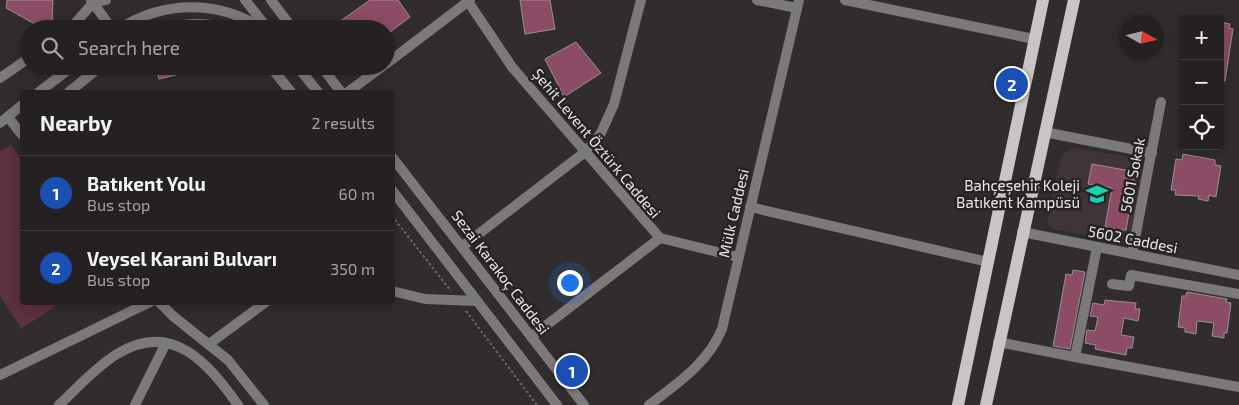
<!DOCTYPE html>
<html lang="en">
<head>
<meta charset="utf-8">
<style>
  body { margin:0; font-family:"Exo 2",sans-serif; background:#2d292a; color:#f1f3f6 }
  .controls { position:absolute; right:15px; top:15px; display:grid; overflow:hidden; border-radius:5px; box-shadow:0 2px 12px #0003 }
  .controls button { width:45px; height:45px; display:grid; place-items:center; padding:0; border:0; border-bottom:1px solid #423e40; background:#252122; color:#f1f3f6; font:25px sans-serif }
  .compass { position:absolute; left:1119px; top:15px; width:45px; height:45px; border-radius:50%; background:#252122; box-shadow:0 2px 12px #0003; rotate:98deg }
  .you { position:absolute; left:569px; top:282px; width:18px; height:18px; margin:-12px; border:4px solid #fff; border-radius:50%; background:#1a73e8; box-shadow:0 0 0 8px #1a73e833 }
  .badge { display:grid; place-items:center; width:32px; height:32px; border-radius:50%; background:#13d5b3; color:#fff; font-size:16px; font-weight:700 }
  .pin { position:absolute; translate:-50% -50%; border:2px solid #fff; box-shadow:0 1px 5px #0006 }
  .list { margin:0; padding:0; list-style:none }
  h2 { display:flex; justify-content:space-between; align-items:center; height:65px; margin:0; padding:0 20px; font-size:21px }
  h2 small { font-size:16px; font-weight:400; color:#a3a3a5 }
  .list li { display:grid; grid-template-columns:32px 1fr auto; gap:15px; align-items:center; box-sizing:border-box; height:75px; padding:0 20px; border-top:1px solid #423e40 }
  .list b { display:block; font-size:19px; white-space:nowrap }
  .list p { margin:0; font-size:16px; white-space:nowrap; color:#a3a3a5 }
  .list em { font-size:16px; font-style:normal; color:#a3a3a5 }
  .icon { flex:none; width:28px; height:28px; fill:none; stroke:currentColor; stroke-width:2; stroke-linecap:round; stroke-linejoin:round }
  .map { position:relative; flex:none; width:1239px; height:405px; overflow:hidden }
  .search { position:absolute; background:#252122; box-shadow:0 2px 12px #0003; left:20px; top:20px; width:375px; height:55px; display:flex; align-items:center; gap:12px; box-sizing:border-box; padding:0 18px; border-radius:28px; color:#a3a3a5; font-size:19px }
  .panel { position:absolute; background:#252122; box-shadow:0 2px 12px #0003; left:20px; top:90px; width:375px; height:215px; border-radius:5px }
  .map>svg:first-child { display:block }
</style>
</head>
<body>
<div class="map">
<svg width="1239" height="405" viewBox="0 0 1239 405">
  <rect width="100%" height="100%" fill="#312c2e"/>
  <!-- built -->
  <polygon fill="#3f3538" points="1073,148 1141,159 1145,166 1131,241 1125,243 1053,229 1047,222 1062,154"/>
  <!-- green -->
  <polygon fill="#5c3142" points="11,145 22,161 22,302 60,303 21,329 0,296 0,151"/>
  <!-- building -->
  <g fill="#8c4c65" stroke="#969193">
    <polygon points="7,0 53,0 52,23 44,29 6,8"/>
    <polygon points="370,0 398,0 410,17 386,35 386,29 350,29 342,20"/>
    <polygon points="520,0 550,0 555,29 525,34"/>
    <polygon points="1220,22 1230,24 1229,28 1233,29 1225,81 1220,81"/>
    <polygon points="576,42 601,73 564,97 545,59"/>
    <polygon points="156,66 200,66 200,69 159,79"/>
    <polygon points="1183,154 1215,160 1215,165 1221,166 1216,197 1209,195 1208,201 1198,199 1199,196 1175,195 1176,190 1171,190 1176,159 1182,160"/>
    <polygon points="1092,164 1136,172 1126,230 1122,230 1121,236 1104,233 1112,188 1088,184"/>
    <polygon points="1073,270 1085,272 1070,349 1053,346 1066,274 1072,275"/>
    <polygon points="1187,292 1227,299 1226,302 1231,303 1227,333 1224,333 1224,338 1212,336 1214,323 1197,321 1196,334 1185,332 1185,328 1178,327 1182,296 1186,296"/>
    <polygon points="1105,300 1136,303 1135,309 1140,309 1138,321 1124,318 1121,335 1134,337 1132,348 1127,348 1126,355 1095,349 1096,345 1085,343 1087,330 1095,331 1098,317 1090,316 1093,303 1104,305"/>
  </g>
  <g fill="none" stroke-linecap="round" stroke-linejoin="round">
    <!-- path -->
    <g stroke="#6c6869" stroke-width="2" stroke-dasharray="2.5 2.5" stroke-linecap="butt">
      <polyline points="392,216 451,291"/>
      <polyline points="466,311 537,405"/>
    </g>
    <!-- minor -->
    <g stroke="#7b797a" stroke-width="10">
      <polyline points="91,0 112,29"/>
      <polyline points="245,0 265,25"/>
      <polyline points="271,0 293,29"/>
      <polyline points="467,0 512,67 660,238 738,257"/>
      <polyline points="757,0 797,8"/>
      <polyline points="845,0 1034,39"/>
      <polyline points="70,29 93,3 106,0"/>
      <path d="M119 29C164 0 219 0 263 29"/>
      <path d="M165 29C185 23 208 22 228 29"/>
      <polyline points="386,64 470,0"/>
      <polyline points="270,66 291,92"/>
      <polyline points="297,66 318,92"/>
      <polyline points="321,66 341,92"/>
      <polyline points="0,78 29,58"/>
      <polyline points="39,92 73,66"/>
      <polyline points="69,92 101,66"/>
      <polyline points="348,92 383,66"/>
      <polyline points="8,117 22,135"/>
      <polyline points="0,123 22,105"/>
      <polyline points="1044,132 1152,153"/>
      <polyline points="392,157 584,405"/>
      <polyline points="392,190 557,405"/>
      <polyline points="750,207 988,262"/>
      <polyline points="1022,232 1239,275"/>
      <polyline points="463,246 585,152 601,133 614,104 641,0"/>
      <polyline points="1132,254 1161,102"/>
      <polyline points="1112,284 1129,286 1131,275 1239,294"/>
      <polyline points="392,291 425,299 477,301"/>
      <polyline points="159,302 173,316 228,360 264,405"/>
      <polyline points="531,337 660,238"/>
      <polyline points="998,342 1075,357 1097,247"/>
      <polyline points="209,344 266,302"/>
      <polyline points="1075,357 1239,387"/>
      <polyline points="0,375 150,302"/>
      <path d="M59 405C76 389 97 366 117 354 172 320 208 363 238 405"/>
      <polyline points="135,405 166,343"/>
      <path d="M649 405C678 383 708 363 722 329L799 0"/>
    </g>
    <!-- major -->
    <g stroke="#c9c4c6" stroke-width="12">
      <polyline points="958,405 1043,0"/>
      <polyline points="986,405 1074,0"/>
    </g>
  </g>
  <!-- icons -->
  <defs>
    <g id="school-bare" transform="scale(1.725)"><path d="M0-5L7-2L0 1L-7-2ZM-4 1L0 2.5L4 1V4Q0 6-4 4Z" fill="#13d5b3" stroke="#272324" stroke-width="2.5" paint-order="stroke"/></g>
  </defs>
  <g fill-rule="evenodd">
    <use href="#school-bare" x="1097" y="194"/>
  </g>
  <g text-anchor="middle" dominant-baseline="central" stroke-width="5" stroke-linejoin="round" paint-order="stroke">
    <!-- street labels -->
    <g font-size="15" fill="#ebe8e9" stroke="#272324">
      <text transform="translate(597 143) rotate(50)">Şehit Levent Öztürk Caddesi</text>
      <text transform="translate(1132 175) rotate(-79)">5601 Sokak</text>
      <text transform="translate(733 213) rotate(-77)">Mülk Caddesi</text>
      <text transform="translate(1133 239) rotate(11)">5602 Caddesi</text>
      <text transform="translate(501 272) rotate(53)">Sezai Karakoç Caddesi</text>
    </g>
    <!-- poi labels -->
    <g font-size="15" fill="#ebe8e9" stroke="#272324" text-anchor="end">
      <text x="1080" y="185">Bahçeşehir Koleji<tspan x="1080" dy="17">Batıkent Kampüsü</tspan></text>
    </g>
  </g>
</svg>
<div class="controls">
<button>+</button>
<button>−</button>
<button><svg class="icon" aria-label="locate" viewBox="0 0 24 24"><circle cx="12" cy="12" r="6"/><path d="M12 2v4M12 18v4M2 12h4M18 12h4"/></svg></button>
</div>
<svg class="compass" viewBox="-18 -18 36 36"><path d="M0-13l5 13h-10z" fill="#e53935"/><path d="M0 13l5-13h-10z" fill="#a3a3a5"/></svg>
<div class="you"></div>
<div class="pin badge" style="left:572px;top:371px;background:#1a4fb4">1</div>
<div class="pin badge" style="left:1012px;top:84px;background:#1a4fb4">2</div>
<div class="search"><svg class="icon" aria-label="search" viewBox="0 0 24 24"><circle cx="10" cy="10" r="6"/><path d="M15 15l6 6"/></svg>Search here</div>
<section class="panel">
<h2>Nearby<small>2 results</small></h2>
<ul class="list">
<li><span class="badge" style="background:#1a4fb4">1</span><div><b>Batıkent Yolu</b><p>Bus stop</p></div><em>60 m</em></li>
<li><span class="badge" style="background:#1a4fb4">2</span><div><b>Veysel Karani Bulvarı</b><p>Bus stop</p></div><em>350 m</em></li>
</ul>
</section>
</div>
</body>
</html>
